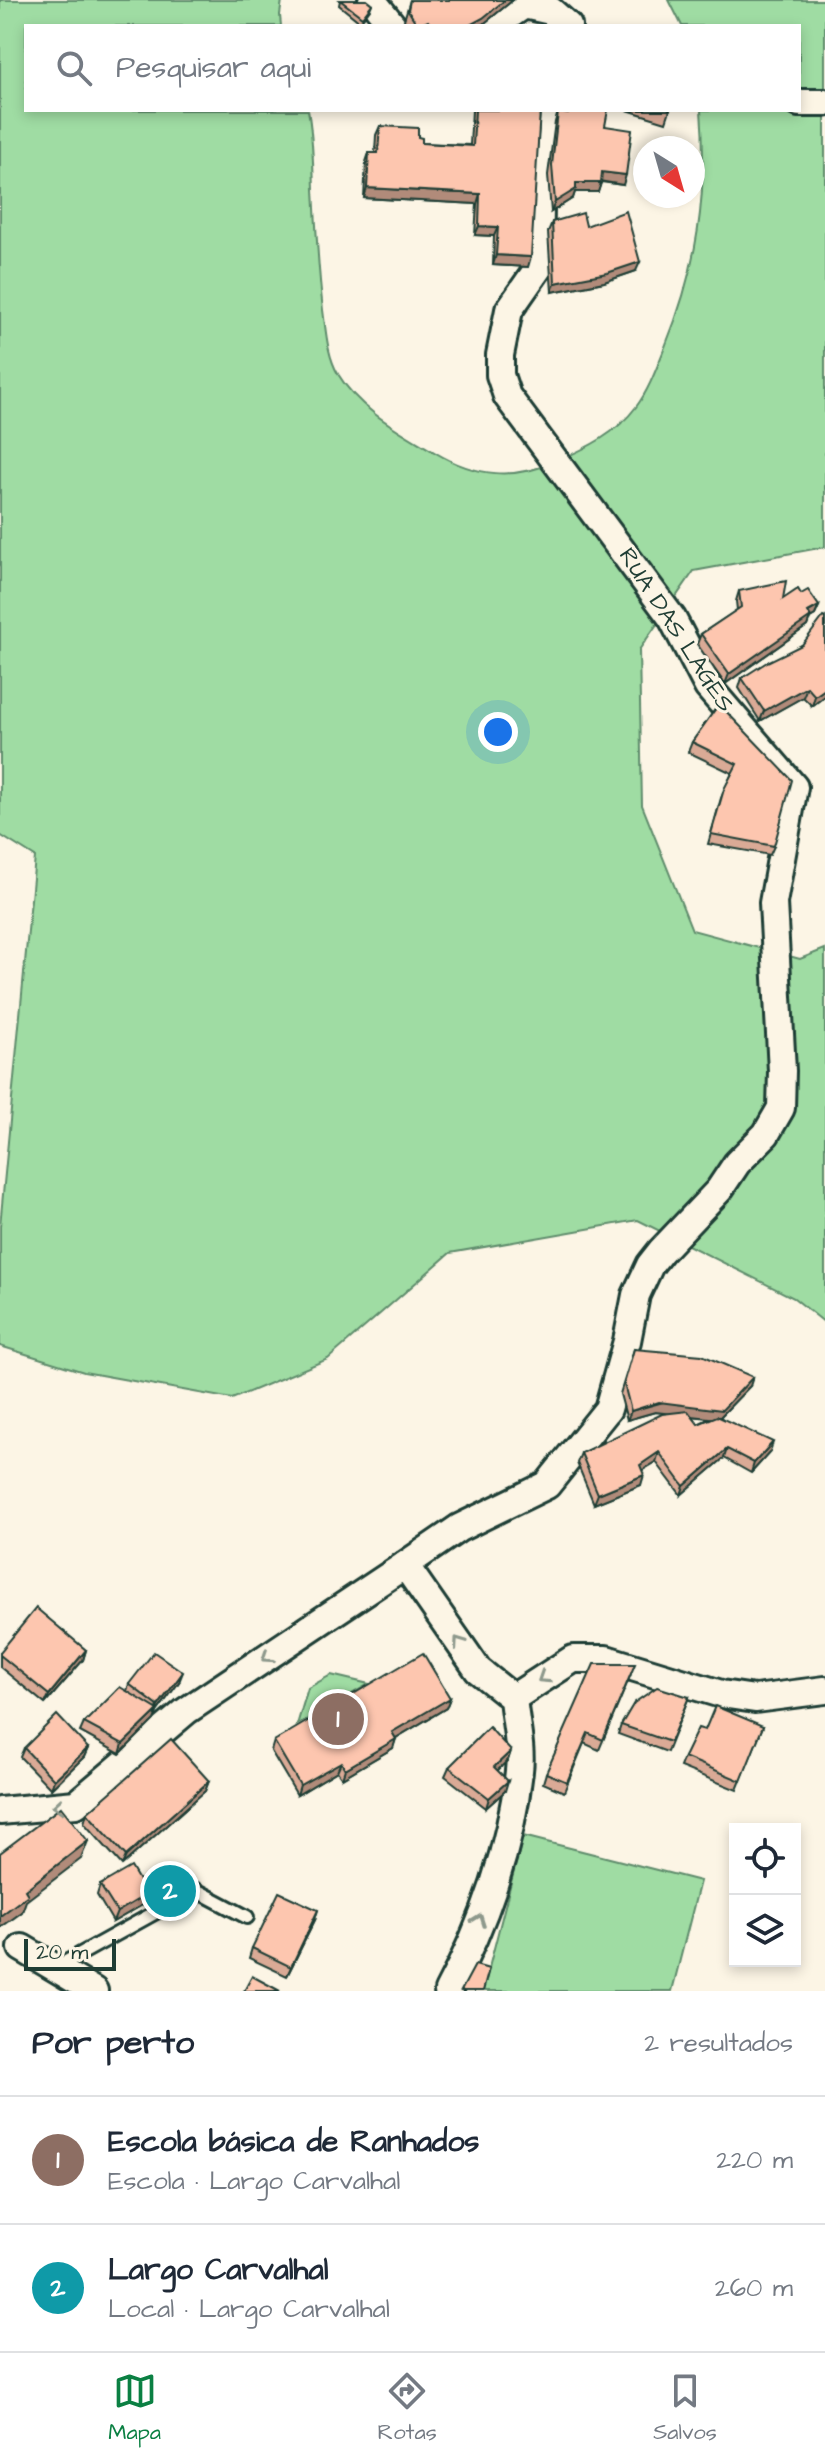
<!DOCTYPE html>
<html lang="pt">
<head>
<meta charset="utf-8">
<style>
  body { margin:0; font-family:"Architects Daughter",sans-serif; background:#f6f6f7; color:#1f2937 }
  .controls { position:absolute; right:24px; bottom:24px; display:grid; overflow:hidden; border-radius:0px; box-shadow:0 4px 12px #0003 }
  .controls button { width:72px; height:72px; display:grid; place-items:center; padding:0; border:0; border-bottom:2px solid #e0e1e3; background:#fff; color:#1f2937; font:40px sans-serif }
  .compass { position:absolute; left:633px; top:136px; width:72px; height:72px; border-radius:50%; background:#fff; box-shadow:0 4px 12px #0003; rotate:143deg }
  .scale { position:absolute; left:24px; bottom:20px; width:92px; box-sizing:border-box; padding-left:8px; border:4px solid #1f3d34; border-top:0; font-size:22px; line-height:28px; white-space:nowrap; color:#1f3d34; -webkit-text-stroke:6px #fcf5e5; paint-order:stroke }
  .you { position:absolute; left:498px; top:732px; width:28px; height:28px; margin:-20px; border:6px solid #fff; border-radius:50%; background:#1a73e8; box-shadow:0 0 0 12px #1a73e833 }
  .badge { display:grid; place-items:center; width:52px; height:52px; border-radius:50%; background:#0b8043; color:#fff; font-size:26px; font-weight:700 }
  .pin { position:absolute; translate:-50% -50%; border:4px solid #fff; box-shadow:0 2px 8px #0006 }
  .list { margin:0; padding:0; list-style:none }
  h2 { display:flex; justify-content:space-between; align-items:center; height:104px; margin:0; padding:0 32px; font-size:34px }
  h2 small { font-size:26px; font-weight:400; color:#747a83 }
  .list li { display:grid; grid-template-columns:52px 1fr auto; gap:24px; align-items:center; box-sizing:border-box; height:128px; padding:0 32px; border-top:2px solid #e0e1e3 }
  .list b { display:block; font-size:30px; white-space:nowrap }
  .list p { margin:0; font-size:26px; white-space:nowrap; color:#747a83 }
  .list em { font-size:26px; font-style:normal; color:#747a83 }
  .icon { flex:none; width:44px; height:44px; fill:none; stroke:currentColor; stroke-width:2; stroke-linecap:round; stroke-linejoin:round }
  .map { position:relative; flex:none; width:825px; height:1991px; overflow:hidden }
  .search { position:absolute; background:#fff; box-shadow:0 4px 12px #0003; left:24px; right:24px; top:24px; height:88px; display:flex; align-items:center; gap:20px; box-sizing:border-box; padding:0 28px; border-radius:0px; color:#747a83; font-size:30px }
  .sheet { height:360px; background:#fff }
  nav { display:flex; justify-content:space-around; align-items:center; box-sizing:border-box; height:112px; border-top:2px solid #e0e1e3; background:#fff; font-size:22px; color:#747a83 }
  nav a { display:grid; justify-items:center; gap:4px }
  nav .on { color:#0b8043 }
  .map>svg:first-child { display:block }
</style>
</head>
<body>
<div class="map">
<svg width="825" height="1991" viewBox="0 0 825 1991">
  <rect width="100%" height="100%" fill="#fcf5e5"/>
  <filter id="ink" filterUnits="userSpaceOnUse"><feTurbulence type="fractalNoise" baseFrequency=".0125" numOctaves="2"/><feDisplacementMap in="SourceGraphic" scale="16" xChannelSelector="R" yChannelSelector="G"/><feConvolveMatrix kernelMatrix="1 2 1 2 8 2 1 2 1" color-interpolation-filters="sRGB"/></filter>
  <g filter="url(#ink)">
    <!-- green -->
    <g fill="#9fdca3" stroke="#5f8c6c" stroke-width="2">
      <path d="M0 0H282L280 15 281 26H26V110H308C313 136 313 163 314 189 316 229 318 269 323 310 326 331 327 355 338 374 360 411 400 431 436 453 476 477 515 480 557 461 587 448 616 434 636 407 649 390 657 367 665 347 697 268 708 196 701 110H799V26H682L669 0H825V547L694 571 639 650 642 805 692 930 800 959 825 949V1323L794 1298 638 1220 450 1253 328 1359 232 1399 84 1372 0 1346V1226L35 857 0 835Z"/>
      <polygon points="331,1675 369,1684 297,1725 308,1688"/>
      <polygon points="523,1836 700,1881 672,1991 483,1991"/>
    </g>
    <g fill="none" stroke-linecap="round" stroke-linejoin="round">
      <!-- lane casing -->
      <g stroke="#1f3d34" stroke-width="18">
        <polyline id="lane" points="57,1967 196,1890 247,1917"/>
      </g>
      <!-- street casing -->
      <g stroke="#1f3d34" stroke-width="32">
        <g id="street">
          <polyline points="372,0 393,26"/>
          <polyline points="494,26 524,5 551,11 568,26"/>
          <polyline points="799,103 825,103"/>
          <polyline points="405,1565 459,1528 547,1485 608,1409 627,1341 636,1295 650,1265 661,1251 719,1190 737,1163 766,1134 781,1108 782,1071 773,903 794,787 708,687 672,618 507,396 500,375 500,355 509,310 539,267 541,145 552,110"/>
          <polyline points="513,1698 573,1659 606,1659 721,1694 755,1699 825,1690"/>
          <path d="M0 1811 76 1804 186 1711 405 1565 478 1670 513 1698C515 1721 522 1748 519 1771 511 1847 484 1924 448 1991"/>
          <polyline points="22,1948 94,1991"/>
        </g>
      </g>
      <!-- lane -->
      <use href="#lane" stroke="#fcf5e5" stroke-width="12"/>
      <!-- street -->
      <use href="#street" stroke="#fcf5e5" stroke-width="26"/>
    </g>
    <!-- wall -->
    <g fill="#daaa96" stroke="#1f3d34" stroke-width="2" fill-rule="evenodd">
      <polygon points="340,0 372,4 370,9 360,22 339,5"/>
      <polygon points="410,0 513,0 481,26 408,26 404,20"/>
      <polygon points="472,110 540,110 528,267 493,265 494,236 475,235 477,204 364,198 366,162 369,153 375,153 376,135 380,126 418,137 422,143 470,145"/>
      <polygon points="627,110 670,110 666,122"/>
      <polygon points="558,112 605,126 623,185 601,182 598,192 575,192 573,198 551,212 548,175 555,122"/>
      <polygon points="552,222 586,226 636,271 604,282 552,292 548,232"/>
      <polygon points="739,591 783,599 801,594 819,606 815,615 810,618 807,626 725,684 697,644 701,634 737,610 736,601"/>
      <polygon points="825,618 825,696 812,706 803,697 760,721 739,688 742,678 802,645"/>
      <polygon points="719,704 774,846 770,855 708,844 721,798 732,773 688,752 692,742"/>
      <path d="M634 1349 750 1386 720 1417 770 1452 751 1473 724 1458 681 1495 656 1462 642 1470 641 1485 594 1504 577 1463 581 1453 668 1413 655 1412 627 1420 620 1394ZM692 1416 710 1418 698 1424Z"/>
      <polygon points="86,1650 83,1660 45,1704 0,1667 0,1652"/>
      <polygon points="631,1674 599,1750 584,1743 564,1792 543,1783 546,1773"/>
      <polygon points="179,1682 157,1712 154,1720 120,1754 80,1732 84,1723 127,1691 129,1684"/>
      <polygon points="689,1697 667,1752 618,1734 621,1725"/>
      <polygon points="450,1698 446,1708 396,1738 393,1748 342,1778 337,1771 297,1795 271,1751 274,1741"/>
      <polygon points="763,1726 737,1790 680,1767 684,1757 705,1730"/>
      <polygon points="24,1748 88,1748 84,1757 51,1789 20,1757"/>
      <polygon points="511,1751 508,1760 497,1771 505,1791 486,1808 445,1776 449,1767"/>
      <polygon points="209,1781 205,1791 122,1865 84,1823 87,1813"/>
      <polygon points="100,1885 144,1904 113,1922 97,1895"/>
      <polygon points="315,1920 287,1976 249,1958 252,1948"/>
    </g>
    <!-- shaded-wall -->
    <g fill="#b18b7a" stroke="#1f3d34" stroke-width="2">
      <polygon points="505,0 513,0 481,26 468,26"/>
      <polygon points="602,172 626,175 623,185 599,181"/>
      <polygon points="576,183 601,183 598,192 575,192 573,198 551,212 555,202"/>
      <polygon points="367,188 480,194 477,204 364,198"/>
      <polygon points="479,226 498,227 494,236 475,235"/>
      <polygon points="496,255 531,257 528,267 493,265"/>
      <polygon points="640,262 636,271 604,282 552,292 555,283"/>
      <polygon points="819,606 815,615 810,618 807,626 725,684 729,674 808,612"/>
      <polygon points="807,687 803,697 760,721 764,711"/>
      <polygon points="825,689 825,696 812,706 815,696"/>
      <polygon points="753,1377 750,1386 718,1419 655,1412 627,1420 631,1411"/>
      <polygon points="773,1442 770,1452 751,1473 754,1463"/>
      <polygon points="727,1449 724,1458 681,1495 684,1486"/>
      <polygon points="659,1452 656,1462 636,1474 640,1465"/>
      <polygon points="644,1475 641,1485 594,1504 598,1494"/>
      <polygon points="86,1650 83,1660 45,1704 49,1695"/>
      <polygon points="183,1672 179,1682 157,1712 154,1720 120,1754 123,1744 156,1712 158,1706"/>
      <polygon points="450,1698 446,1708 389,1742 392,1732"/>
      <polygon points="396,1739 393,1748 342,1778 345,1769"/>
      <polygon points="88,1748 84,1757 51,1789 54,1780"/>
      <polygon points="511,1751 508,1760 491,1777 494,1767"/>
      <polygon points="341,1762 337,1771 297,1795 300,1785"/>
      <polygon points="209,1781 205,1791 122,1865 126,1856"/>
      <polygon points="508,1781 505,1791 486,1808 489,1798"/>
      <polygon points="88,1841 81,1859 26,1901 22,1912 0,1928 0,1916 25,1890"/>
      <polygon points="147,1894 144,1904 113,1922 117,1912"/>
      <polygon points="318,1910 315,1920 287,1976 291,1967"/>
    </g>
    <!-- building -->
    <g fill="#fdc6af" stroke="#1f3d34" stroke-width="2">
      <polygon points="340,0 367,0 372,4 362,17"/>
      <polygon points="410,0 505,0 483,18 468,26 432,26 428,21 418,26 408,10"/>
      <polygon points="475,110 540,110 531,257 496,255 498,227 479,226 480,194 367,188 369,153 378,153 380,126 418,128 418,137 422,138 422,143 473,146"/>
      <polygon points="571,110 608,110 605,126 632,130 626,175 602,172 601,183 576,183 576,189 555,202 552,165 558,112 568,114"/>
      <polygon points="626,211 640,262 607,273 555,283 552,222 583,213 586,226"/>
      <polygon points="786,581 783,599 798,589 801,594 808,590 819,606 808,612 811,617 729,674 701,634 741,607 739,591"/>
      <polygon points="823,617 825,618 825,689 815,696 807,687 764,711 742,678 767,662 802,645"/>
      <polygon points="719,704 792,780 774,846 711,834 724,789 737,764 692,742"/>
      <polygon points="634,1349 702,1355 753,1377 722,1410 659,1402 631,1411 624,1384"/>
      <polygon points="688,1411 698,1424 717,1416 773,1442 754,1463 727,1449 684,1486 659,1452 640,1465 644,1475 598,1494 581,1453 662,1414"/>
      <polygon points="36,1608 86,1650 49,1695 0,1655 0,1652"/>
      <polygon points="154,1652 183,1672 158,1706 129,1684"/>
      <polygon points="423,1653 450,1698 392,1732 396,1739 345,1769 341,1762 300,1785 274,1741"/>
      <polygon points="594,1664 635,1664 603,1740 588,1733 567,1782 546,1773"/>
      <polygon points="120,1687 158,1710 123,1744 84,1723"/>
      <polygon points="657,1687 689,1697 670,1742 621,1725 634,1703"/>
      <polygon points="715,1706 763,1726 741,1781 684,1757 698,1728 705,1730"/>
      <polygon points="57,1715 88,1748 54,1780 24,1748"/>
      <polygon points="489,1727 511,1751 494,1767 508,1781 489,1798 449,1767"/>
      <polygon points="171,1739 209,1781 126,1856 87,1813"/>
      <polygon points="61,1807 88,1841 25,1890 28,1895 0,1916 0,1853"/>
      <polygon points="131,1867 147,1894 117,1912 100,1885"/>
      <polygon points="279,1892 318,1910 291,1967 252,1948"/>
      <polygon points="475,1965 489,1969 483,1991 461,1991"/>
      <polygon points="252,1976 280,1991 244,1991"/>
    </g>
    <!-- one-way arrows -->
    <defs><path id="oneway-chevron" d="M-2-3.5L2.5 0L-2 3.5" fill="none" stroke-width="1.6" stroke-linecap="round" stroke-linejoin="round" transform="scale(2)"/></defs>
    <g stroke="#8e998c">
      <use href="#oneway-chevron" transform="translate(459 1642) rotate(-125)"/>
      <use href="#oneway-chevron" transform="translate(267 1657) rotate(146)"/>
      <use href="#oneway-chevron" transform="translate(543 1678) rotate(147)"/>
      <use href="#oneway-chevron" transform="translate(58 1806) rotate(175)"/>
      <use href="#oneway-chevron" transform="translate(479 1920) rotate(-70)"/>
    </g>
  </g>
  <g text-anchor="middle" dominant-baseline="central" stroke-width="6" stroke-linejoin="round" paint-order="stroke">
    <!-- street labels -->
    <g font-size="24" fill="#1f3d34" stroke="#fcf5e5">
      <text transform="translate(676 630) rotate(57)">RUA DAS LAGES</text>
    </g>
  </g>
</svg>
<div class="controls">
<button><svg class="icon" aria-label="locate" viewBox="0 0 24 24"><circle cx="12" cy="12" r="6"/><path d="M12 2v4M12 18v4M2 12h4M18 12h4"/></svg></button>
<button><svg class="icon" aria-label="layers" viewBox="0 0 24 24"><path d="M12 4l9 5-9 5-9-5zM3 14l9 5 9-5"/></svg></button>
</div>
<svg class="compass" viewBox="-18 -18 36 36"><path d="M0-13l5 13h-10z" fill="#e53935"/><path d="M0 13l5-13h-10z" fill="#747a83"/></svg>
<div class="scale">20 m</div>
<div class="you"></div>
<div class="pin badge" style="left:338px;top:1719px;background:#8d6e63">1</div>
<div class="pin badge" style="left:170px;top:1891px;background:#0f9aa8">2</div>
<div class="search"><svg class="icon" aria-label="search" viewBox="0 0 24 24"><circle cx="10" cy="10" r="6"/><path d="M15 15l6 6"/></svg>Pesquisar aqui</div>
</div>
<section class="sheet">
<h2>Por perto<small>2 resultados</small></h2>
<ul class="list">
<li><span class="badge" style="background:#8d6e63">1</span><div><b>Escola básica de Ranhados</b><p>Escola · Largo Carvalhal</p></div><em>220 m</em></li>
<li><span class="badge" style="background:#0f9aa8">2</span><div><b>Largo Carvalhal</b><p>Local · Largo Carvalhal</p></div><em>260 m</em></li>
</ul>
</section>
<nav>
<a class="on"><svg class="icon" aria-label="map" viewBox="0 0 24 24"><path d="M3 6l6-2 6 2 6-2v14l-6 2-6-2-6 2zM9 4v14M15 6v14"/></svg>Mapa</a>
<a><svg class="icon" aria-label="directions" viewBox="0 0 24 24"><path d="M12 3l9 9-9 9-9-9zM9 14v-3h6M13 9l2 2-2 2"/></svg>Rotas</a>
<a><svg class="icon" aria-label="saved" viewBox="0 0 24 24"><path d="M7 4h10v16l-5-4-5 4z"/></svg>Salvos</a>
</nav>
</body>
</html>
